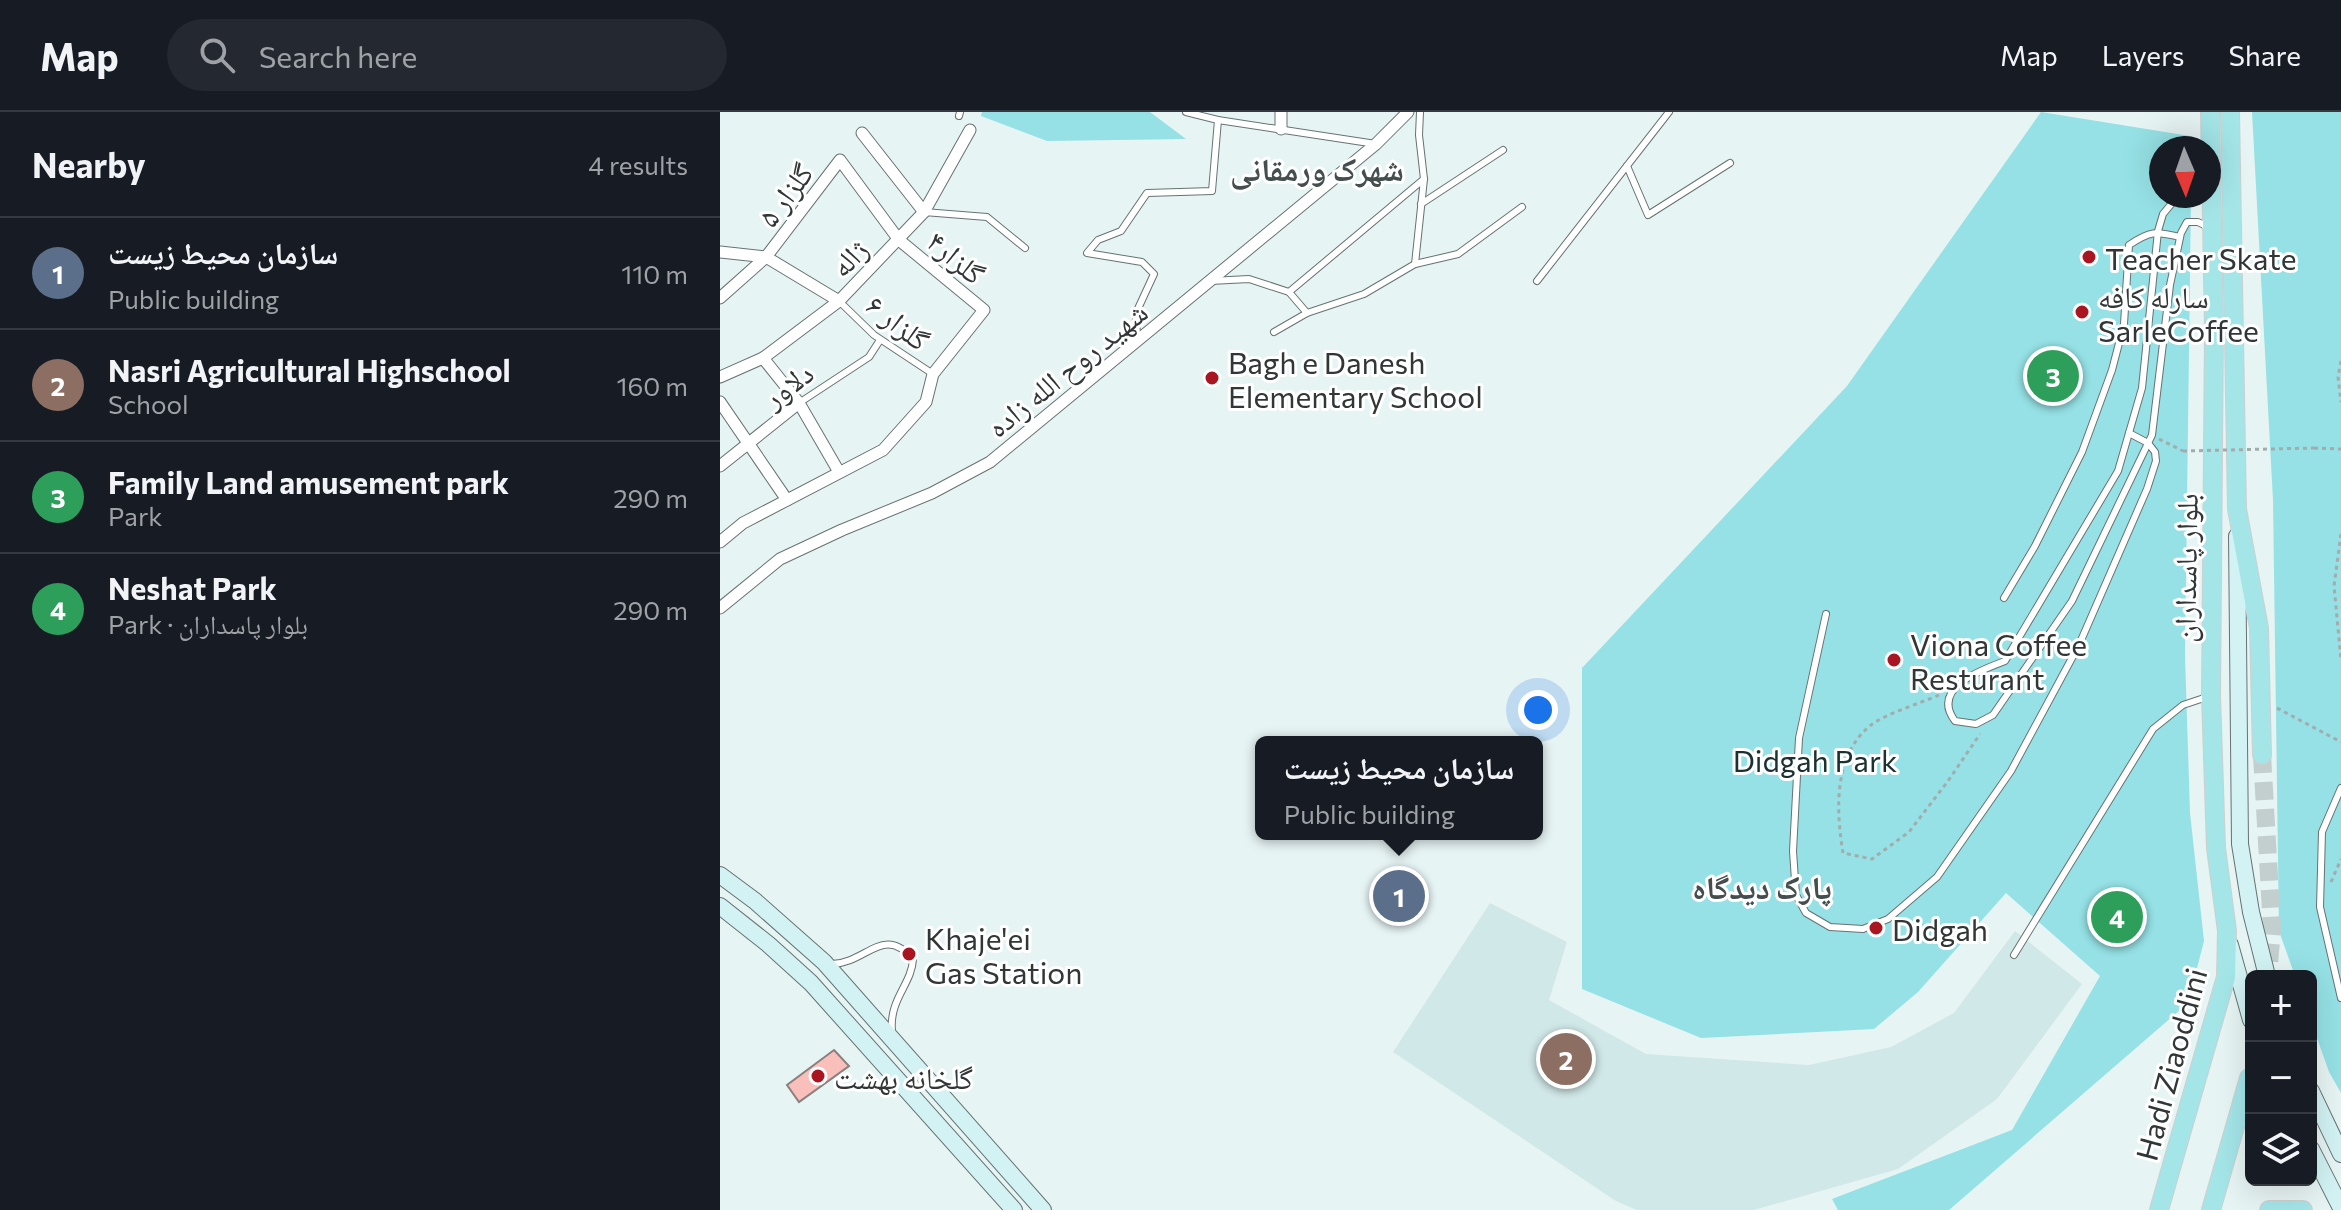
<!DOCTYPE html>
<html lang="en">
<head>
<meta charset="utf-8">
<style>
  body { margin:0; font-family:Commissioner,"Noto Naskh Arabic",sans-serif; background:#242831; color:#f1f3f6 }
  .controls { position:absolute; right:24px; bottom:24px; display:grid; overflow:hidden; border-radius:12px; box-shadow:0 8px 32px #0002 }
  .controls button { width:72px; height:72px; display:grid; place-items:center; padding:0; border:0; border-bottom:2px solid #363941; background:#171b24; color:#f1f3f6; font:40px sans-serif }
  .compass { position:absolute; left:1429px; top:24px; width:72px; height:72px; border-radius:50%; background:#171b24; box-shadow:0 8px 32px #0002; rotate:178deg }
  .you { position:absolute; left:818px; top:598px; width:28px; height:28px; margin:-20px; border:6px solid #fff; border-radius:50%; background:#1a73e8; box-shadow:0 0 0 12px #1a73e833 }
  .badge { display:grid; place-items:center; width:52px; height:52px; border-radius:50%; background:#d18f97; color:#fff; font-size:26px; font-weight:700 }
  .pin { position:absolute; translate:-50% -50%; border:4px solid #fff; box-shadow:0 2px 8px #0006 }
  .popup { position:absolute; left:535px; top:624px; width:288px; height:104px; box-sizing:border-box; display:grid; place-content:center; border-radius:12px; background:#171b24; filter:drop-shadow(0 2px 6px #0005); font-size:26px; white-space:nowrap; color:#9ea1a6 }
  .popup b { font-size:30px; color:#f1f3f6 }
  .popup::after { content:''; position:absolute; left:50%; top:100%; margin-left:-16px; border:16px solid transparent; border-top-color:#171b24 }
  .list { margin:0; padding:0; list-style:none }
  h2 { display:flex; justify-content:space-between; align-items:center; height:104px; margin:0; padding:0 32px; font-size:34px }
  h2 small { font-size:26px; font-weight:400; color:#9ea1a6 }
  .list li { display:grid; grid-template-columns:52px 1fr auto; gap:24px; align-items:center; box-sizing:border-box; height:112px; padding:0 32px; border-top:2px solid #363941 }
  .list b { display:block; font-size:30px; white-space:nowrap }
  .list p { margin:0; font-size:26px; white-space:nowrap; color:#9ea1a6 }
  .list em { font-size:26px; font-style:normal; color:#9ea1a6 }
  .icon { flex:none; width:44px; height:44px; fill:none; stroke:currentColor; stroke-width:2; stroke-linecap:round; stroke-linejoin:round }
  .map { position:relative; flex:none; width:1621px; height:1098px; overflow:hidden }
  header { display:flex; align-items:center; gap:48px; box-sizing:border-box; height:112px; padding:0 40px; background:#171b24; border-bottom:2px solid #363941 }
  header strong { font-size:38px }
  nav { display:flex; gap:44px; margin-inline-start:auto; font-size:28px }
  .search { width:560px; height:72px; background:#242831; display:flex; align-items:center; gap:20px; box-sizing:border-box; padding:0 28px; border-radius:44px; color:#9ea1a6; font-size:30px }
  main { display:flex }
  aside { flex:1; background:#171b24 }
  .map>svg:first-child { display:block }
</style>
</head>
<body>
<header>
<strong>Map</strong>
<div class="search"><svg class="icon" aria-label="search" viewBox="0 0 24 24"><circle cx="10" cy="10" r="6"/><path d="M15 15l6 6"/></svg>Search here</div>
<nav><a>Map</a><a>Layers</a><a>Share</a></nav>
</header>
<main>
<aside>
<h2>Nearby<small>4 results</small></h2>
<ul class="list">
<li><span class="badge" style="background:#5c6f8a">1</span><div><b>سازمان محیط زیست</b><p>Public building</p></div><em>110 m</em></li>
<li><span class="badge" style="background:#8d6e63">2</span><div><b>Nasri Agricultural Highschool</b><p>School</p></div><em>160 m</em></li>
<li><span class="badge" style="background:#2e9e5b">3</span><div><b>Family Land amusement park</b><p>Park</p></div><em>290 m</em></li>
<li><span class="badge" style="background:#2e9e5b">4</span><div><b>Neshat Park</b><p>Park · بلوار پاسداران</p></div><em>290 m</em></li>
</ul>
</aside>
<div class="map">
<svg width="1621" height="1098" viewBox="0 0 1621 1098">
  <rect width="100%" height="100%" fill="#e7f4f4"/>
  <!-- built -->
  <polygon fill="#d1e8e8" points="770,791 847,830 829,888 926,942 1089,953 1171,935 1234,901 1295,819 1362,872 1277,987 1178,1057 1034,1098 917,1098 896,1089 673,940"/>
  <!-- green -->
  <g fill="#95e1e5">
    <polygon points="262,0 430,0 466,27 327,29 261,4"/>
    <polygon points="1321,0 1470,24 1470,36 1441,36 1441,84 1471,84 1465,544 1470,701 1484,829 1468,891 1229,1098 1118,1098 1112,1087 1292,1018 1380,864 1286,781 1198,880 1154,917 981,926 862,877 862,556 1127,274"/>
    <polygon points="1532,0 1621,0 1621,981 1609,960 1591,909 1591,864 1575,864 1559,819 1553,388"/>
  </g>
  <!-- building -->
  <polygon fill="#f9c0bb" stroke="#8b807f" stroke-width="2" points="114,938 129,954 79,990 67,973"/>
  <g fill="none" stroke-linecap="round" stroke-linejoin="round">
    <!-- primary-tunnel -->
    <polyline stroke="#c3cece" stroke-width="18" stroke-dasharray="18 9" stroke-linecap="butt" points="1542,643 1552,817 1548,864"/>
    <!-- lane casing -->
    <g stroke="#677273" stroke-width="8">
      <g id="lane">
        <polyline points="466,0 498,8 656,32"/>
        <polyline points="239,4 240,0"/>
        <polyline points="907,54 928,103 1010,51"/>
        <path d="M1458 84 1443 102 1438 119 1422 276 1398 359 1285 549C1261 558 1210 576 1235 609L1256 612 1273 603 1352 489 1432 323 1450 173 1461 121 1467 110H1478L1490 116"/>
        <polyline points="701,92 783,38"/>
        <polyline points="204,100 267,105 305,136"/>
        <polyline points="695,152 704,67 699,23 700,0"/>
        <polyline points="490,169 529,167 569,180 587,201"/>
        <polyline points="817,169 949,0"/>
        <polyline points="569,180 704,67"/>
        <polyline points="119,189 154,223 213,262"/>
        <polyline points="554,220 587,201 644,182 695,152 738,142 802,95"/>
        <polyline points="417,227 416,201 434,162 422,150 367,141 378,128 401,119 427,81 492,79 498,8"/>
        <polyline points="79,291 149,245 160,228"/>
        <path d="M1284 486 1315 434 1362 340 1392 258 1404 212 1409 133C1430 119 1435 119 1460 125"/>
        <polyline points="1106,502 1079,626 1073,739 1076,783 1086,801 1110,815 1143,817 1168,807 1217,765 1291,659 1359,533 1427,377 1436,349 1435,340 1428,331 1409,321"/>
        <polyline points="1621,676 1602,720 1600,795 1621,886"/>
        <polyline points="1294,843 1433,617 1463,593 1487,585"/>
        <path d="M112 852C147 851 163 812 193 847 192 872 169 887 172 919"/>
      </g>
    </g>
    <!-- street casing -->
    <g stroke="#677273" stroke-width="13">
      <g id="street">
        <polyline points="561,0 561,17"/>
        <polyline points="142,21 204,100"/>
        <polyline points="0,140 46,145 119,189"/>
        <polyline points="0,186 46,145 120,48 179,128 264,198 213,262 206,290 163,338 23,411 0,430"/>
        <polyline points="43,246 79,291 119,360"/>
        <polyline points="0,265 43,246 119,189 204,100 250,18"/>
        <polyline points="0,290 67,388"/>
        <polyline points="0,354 79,291"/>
        <polyline points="0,496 60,447 122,418 212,381 270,350 656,32 688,0"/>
      </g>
    </g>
    <!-- secondary casing -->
    <g stroke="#677273" stroke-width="18">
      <g id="secondary">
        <polyline points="1517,424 1520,732 1531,800 1547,864"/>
        <polyline points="0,763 35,789 104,850 323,1098"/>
        <polyline points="0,794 48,832 91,871 294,1098"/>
        <polyline points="1510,833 1531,908"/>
        <polyline points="1591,979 1621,1042"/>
        <polyline points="1591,1037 1621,1096"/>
      </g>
    </g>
    <!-- primary casing -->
    <g stroke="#cecfcf" stroke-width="20">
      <g id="primary">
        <polyline points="1510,0 1517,397 1539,516 1542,643"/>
        <polyline points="1439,1098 1506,865 1507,819 1496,736 1491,584 1494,218 1490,0"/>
        <polyline points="1491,1098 1529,966"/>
        <polyline points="1549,1098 1583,1098"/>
      </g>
    </g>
    <!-- path -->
    <g stroke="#a2acac" stroke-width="3" stroke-dasharray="4 4" stroke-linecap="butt">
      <polyline points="1621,249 1618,265 1621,290"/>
      <polyline points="1439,327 1463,339"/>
      <polyline points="1594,336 1621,337"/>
      <polyline points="1621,422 1614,474 1621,548"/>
      <path d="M1219 583C1201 591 1165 602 1151 613 1113 643 1116 699 1123 741L1152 747 1189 720 1228 669 1260 622"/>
      <polyline points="1557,596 1621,630"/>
      <polyline points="1611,770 1621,747"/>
    </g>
    <!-- lane -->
    <use href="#lane" stroke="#fff" stroke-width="6"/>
    <!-- street -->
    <use href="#street" stroke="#fff" stroke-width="11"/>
    <!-- secondary -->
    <use href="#secondary" stroke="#d2f2f3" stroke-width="16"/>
    <!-- primary -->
    <use href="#primary" stroke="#a4e5e8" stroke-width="18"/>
    <!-- path-bridge -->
    <polyline stroke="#a2acac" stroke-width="3" stroke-dasharray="4 4" stroke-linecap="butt" points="1463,339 1594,336"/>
  </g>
  <!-- markers -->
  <g fill="#aa1522" stroke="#fff" stroke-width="3">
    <circle cx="1369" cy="145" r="8"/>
    <circle cx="1362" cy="200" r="8"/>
    <circle cx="492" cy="266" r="8"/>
    <circle cx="1174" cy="548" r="8"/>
    <circle cx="1156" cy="816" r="8"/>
    <circle cx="189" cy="842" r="8"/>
    <circle cx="98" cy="964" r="8"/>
  </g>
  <g text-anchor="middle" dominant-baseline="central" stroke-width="6" stroke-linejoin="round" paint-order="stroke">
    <!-- street labels -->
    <g font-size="30" fill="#313636" stroke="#fff">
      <text transform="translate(64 82) rotate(-53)">گلزار ۵</text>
      <text transform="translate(237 144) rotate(40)">گلزار۴</text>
      <text transform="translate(128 145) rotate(-46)">ژاله</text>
      <text transform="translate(179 209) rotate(38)">گلزار ۶</text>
      <text transform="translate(346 256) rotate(-39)">شهید روح الله زاده</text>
      <text transform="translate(67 272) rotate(-37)">دلاور</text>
      <text transform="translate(1464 456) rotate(-89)">بلوار پاسداران</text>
      <text transform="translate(1450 952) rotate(-75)">Hadi Ziaoddini</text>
    </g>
    <!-- poi labels -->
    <g font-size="30" fill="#313636" stroke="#fff" text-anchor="start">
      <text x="1385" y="145">Teacher Skate</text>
      <text x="1378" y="183">سارله کافه<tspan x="1378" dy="34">SarleCoffee</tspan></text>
      <text x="508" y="249">Bagh e Danesh<tspan x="508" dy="34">Elementary School</tspan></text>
      <text x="1190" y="531">Viona Coffee<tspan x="1190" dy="34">Resturant</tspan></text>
      <text x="1172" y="816">Didgah</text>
      <text x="205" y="825">Khaje'ei<tspan x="205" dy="34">Gas Station</tspan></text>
      <text x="114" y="964">گلخانه بهشت</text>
    </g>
    <!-- park labels -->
    <g font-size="30" fill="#1a3031" stroke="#fff">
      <text x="1095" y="647">Didgah Park</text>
    </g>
    <!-- neighbourhood labels -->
    <g font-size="32" font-weight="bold" fill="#444e4f" stroke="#fff">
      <text x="597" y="56">شهرک ورمقانی</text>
      <text x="1042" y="774">پارک دیدگاه</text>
    </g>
  </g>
</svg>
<div class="controls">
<button>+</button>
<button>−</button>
<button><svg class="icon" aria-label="layers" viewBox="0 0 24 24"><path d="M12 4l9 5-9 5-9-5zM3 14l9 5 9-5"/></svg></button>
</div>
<svg class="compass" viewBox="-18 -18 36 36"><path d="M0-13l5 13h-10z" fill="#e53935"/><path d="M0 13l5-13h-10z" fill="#9ea1a6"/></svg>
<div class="you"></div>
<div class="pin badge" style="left:679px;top:784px;background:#5c6f8a">1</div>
<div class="popup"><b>سازمان محیط زیست</b>Public building</div>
<div class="pin badge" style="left:846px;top:947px;background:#8d6e63">2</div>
<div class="pin badge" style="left:1333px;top:264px;background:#2e9e5b">3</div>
<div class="pin badge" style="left:1397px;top:805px;background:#2e9e5b">4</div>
</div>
</main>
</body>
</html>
